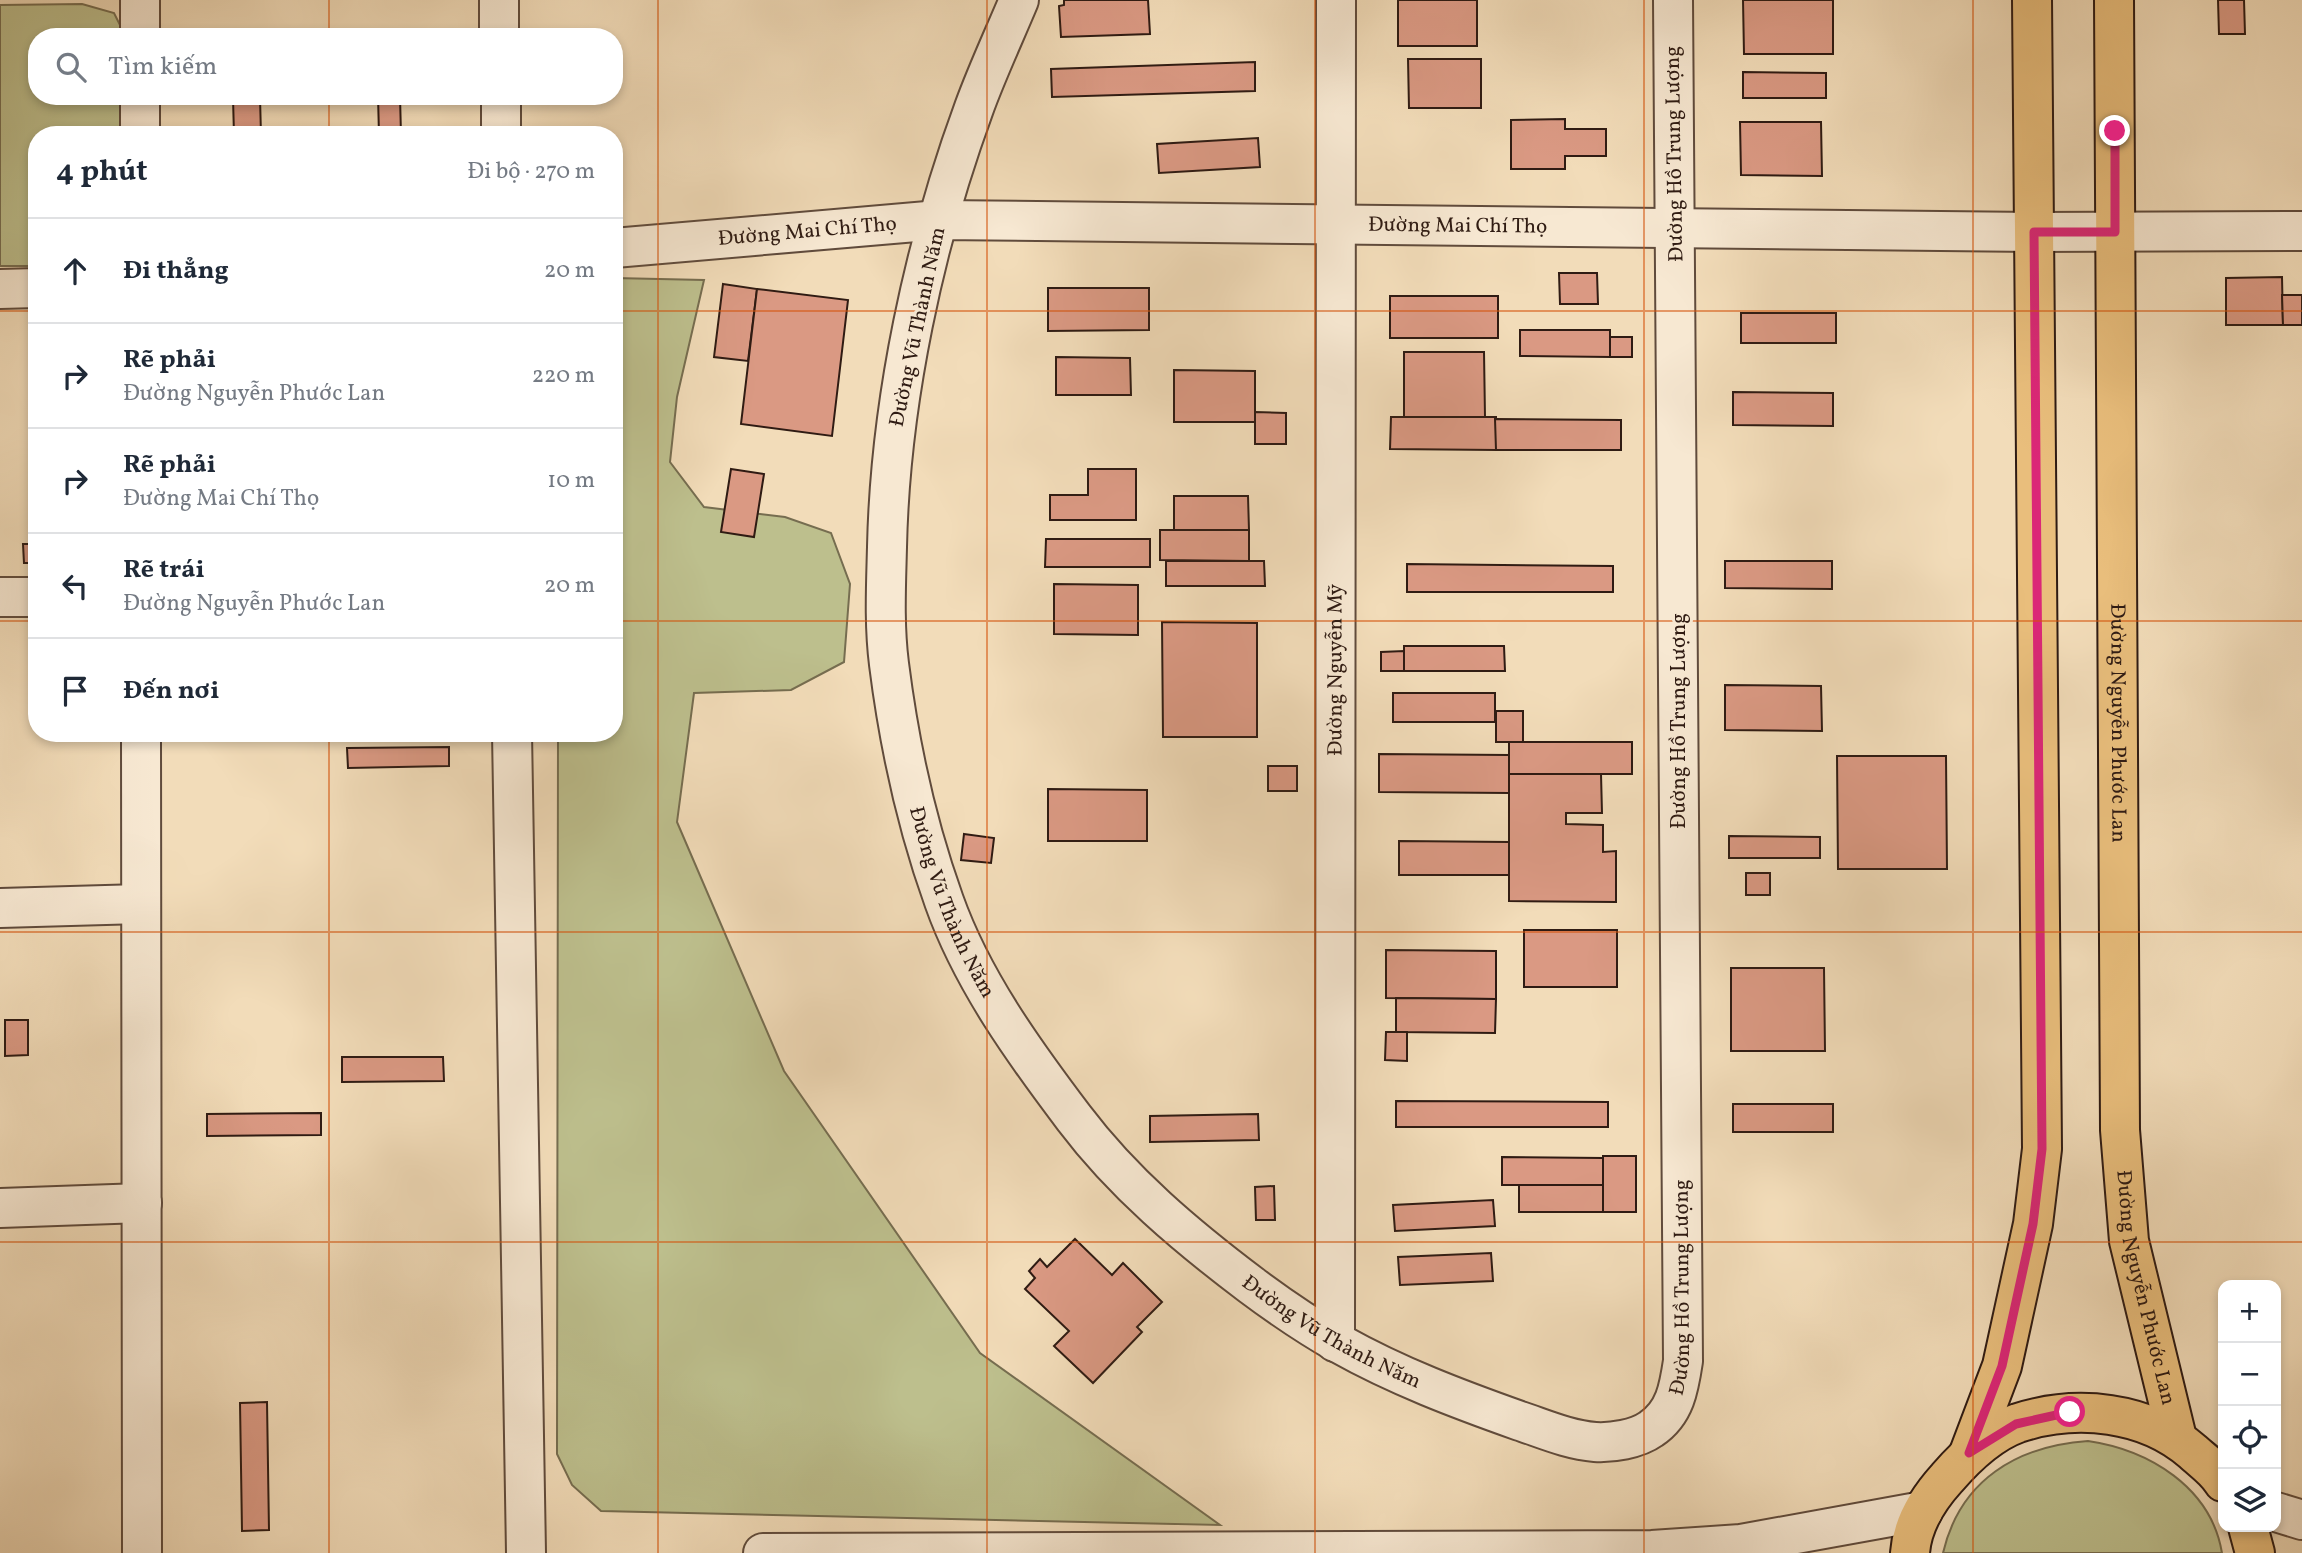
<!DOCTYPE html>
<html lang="vi">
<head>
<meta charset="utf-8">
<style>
  body { margin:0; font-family:Vollkorn,serif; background:#f6f6f7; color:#1f2937 }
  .controls { position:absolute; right:21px; bottom:21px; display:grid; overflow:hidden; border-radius:14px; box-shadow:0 4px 10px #0003 }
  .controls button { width:63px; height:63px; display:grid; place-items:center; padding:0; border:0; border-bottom:2px solid #e0e1e3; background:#fff; color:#1f2937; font:35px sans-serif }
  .stop { position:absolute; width:21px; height:21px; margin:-16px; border:5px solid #db2777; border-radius:50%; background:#fff }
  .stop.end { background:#db2777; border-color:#fff; box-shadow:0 2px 7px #0008 }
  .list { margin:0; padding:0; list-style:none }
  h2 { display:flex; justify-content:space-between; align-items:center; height:91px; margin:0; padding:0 28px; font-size:30px }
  h2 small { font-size:23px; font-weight:400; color:#747a83 }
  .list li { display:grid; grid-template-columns:46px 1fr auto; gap:21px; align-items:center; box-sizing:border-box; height:105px; padding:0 28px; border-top:2px solid #e0e1e3 }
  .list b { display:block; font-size:26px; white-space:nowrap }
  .list p { margin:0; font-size:23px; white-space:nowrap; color:#747a83 }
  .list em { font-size:23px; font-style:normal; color:#747a83 }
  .icon { flex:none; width:38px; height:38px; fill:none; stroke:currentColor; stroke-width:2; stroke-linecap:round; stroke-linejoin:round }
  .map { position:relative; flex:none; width:2302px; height:1553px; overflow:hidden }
  .search { position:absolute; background:#fff; box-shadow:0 4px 10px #0003; left:28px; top:28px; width:595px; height:77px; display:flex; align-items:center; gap:18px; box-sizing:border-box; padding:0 24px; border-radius:28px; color:#747a83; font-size:26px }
  .panel { position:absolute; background:#fff; box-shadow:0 4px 10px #0003; left:28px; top:126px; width:595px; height:616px; border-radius:28px }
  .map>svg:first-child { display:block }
</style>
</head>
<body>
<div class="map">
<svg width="2302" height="1553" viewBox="0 0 2302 1553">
  <rect width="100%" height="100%" fill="#f2dcb9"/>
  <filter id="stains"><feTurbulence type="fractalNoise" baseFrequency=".00286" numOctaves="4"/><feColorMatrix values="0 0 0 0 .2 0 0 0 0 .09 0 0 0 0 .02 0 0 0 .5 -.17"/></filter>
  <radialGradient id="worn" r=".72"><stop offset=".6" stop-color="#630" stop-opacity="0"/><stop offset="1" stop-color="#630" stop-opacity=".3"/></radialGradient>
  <!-- green -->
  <g fill="#bdbf8d" stroke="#766d50" stroke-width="2">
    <polygon points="82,4 114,13 126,37 37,37 37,96 127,96 127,135 37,135 37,266 0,266 0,5"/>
    <polygon points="614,278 704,280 677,397 670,462 704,507 785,517 831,533 850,584 844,662 791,690 694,693 677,822 784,1071 980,1353 1220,1525 601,1511 572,1485 557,1454 558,733 614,733"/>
    <path d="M2088 1441C2149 1450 2211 1487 2222 1553H1943C1960 1480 2017 1446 2088 1441Z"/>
  </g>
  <!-- building -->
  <g fill="#da9983" stroke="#2f1b13" stroke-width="2">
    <polygon points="1064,0 1148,0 1150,34 1061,37 1059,6 1064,5"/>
    <rect x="1398" y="0" width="79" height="46"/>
    <polygon points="1743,0 1833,0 1833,54 1744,54"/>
    <polygon points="2218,0 2244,0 2245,34 2219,34"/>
    <polygon points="1408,59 1481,59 1481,108 1409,108"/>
    <polygon points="1255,62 1255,91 1052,97 1051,69"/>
    <polygon points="1743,72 1826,73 1826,98 1743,98"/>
    <polygon points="378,96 400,96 401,135 379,135"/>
    <polygon points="260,97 261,135 234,135 233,98"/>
    <polygon points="1565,119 1565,129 1606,129 1606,156 1565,156 1565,169 1511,169 1511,120"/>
    <polygon points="1740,122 1821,122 1822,176 1741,175"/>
    <polygon points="1258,138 1260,167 1159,173 1157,144"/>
    <polygon points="1559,273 1597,273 1598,304 1560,304"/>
    <polygon points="2282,277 2283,325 2226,325 2226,278"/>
    <polygon points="723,284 757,289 748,361 714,357"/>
    <polygon points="1048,288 1149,288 1149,330 1048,331"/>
    <polygon points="757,289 848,300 832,436 741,424"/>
    <polygon points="2282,295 2302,295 2302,325 2283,325"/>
    <rect x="1390" y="296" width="108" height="42"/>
    <rect x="1741" y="313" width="95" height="30"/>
    <polygon points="1520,330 1610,330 1610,357 1520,356"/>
    <rect x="1610" y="337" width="22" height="20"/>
    <polygon points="1404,352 1484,352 1485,417 1404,417"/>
    <polygon points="1056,357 1130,358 1131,395 1056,395"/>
    <polygon points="1174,370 1255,371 1255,422 1174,422"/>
    <polygon points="1733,392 1833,393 1833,426 1733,425"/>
    <polygon points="1255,412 1286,413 1286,444 1255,444"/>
    <polygon points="1391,417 1496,417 1496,450 1390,449"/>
    <polygon points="1495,419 1621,420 1621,450 1496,450"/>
    <polygon points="731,469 764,474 754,537 721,532"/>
    <polygon points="1088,469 1136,469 1136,520 1050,520 1050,495 1088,495"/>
    <polygon points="1174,496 1248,496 1249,530 1174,530"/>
    <polygon points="1160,530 1249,530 1249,561 1160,560"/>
    <polygon points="1046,539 1150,539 1150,567 1045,567"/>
    <polygon points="23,544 37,544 37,563 24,563"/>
    <polygon points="1166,561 1264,561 1265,586 1166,586"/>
    <polygon points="1725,561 1832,561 1832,589 1725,588"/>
    <polygon points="1407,564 1613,566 1613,592 1407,592"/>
    <polygon points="1054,584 1138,585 1138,635 1054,634"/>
    <polygon points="1162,622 1257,623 1257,737 1163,737"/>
    <polygon points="1404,646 1504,646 1505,671 1404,671"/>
    <polygon points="1404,651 1404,671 1381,671 1381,652"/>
    <polygon points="1725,685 1821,686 1822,731 1725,730"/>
    <rect x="1393" y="693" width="102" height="29"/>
    <rect x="1496" y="711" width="27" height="31"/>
    <rect x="1509" y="742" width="123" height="32"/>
    <polygon points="449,747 449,766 348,768 347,748"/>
    <polygon points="1379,754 1509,755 1509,793 1379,792"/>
    <polygon points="1837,756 1946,756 1947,869 1838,869"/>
    <rect x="1268" y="766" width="29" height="25"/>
    <polygon points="1509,774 1601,774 1602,813 1566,813 1566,824 1603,825 1603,852 1616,851 1616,902 1509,901"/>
    <polygon points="1048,789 1147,790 1147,841 1048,841"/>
    <polygon points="964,834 994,838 991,863 961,860"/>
    <polygon points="1729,836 1820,837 1820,858 1729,858"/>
    <polygon points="1399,841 1509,842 1509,875 1399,875"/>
    <rect x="1746" y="873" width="24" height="22"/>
    <rect x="1524" y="930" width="93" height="57"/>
    <polygon points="1386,950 1496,951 1496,999 1386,998"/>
    <polygon points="1731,968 1824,968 1825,1051 1731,1051"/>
    <polygon points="1396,998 1496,999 1495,1033 1396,1032"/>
    <polygon points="5,1020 28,1020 28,1055 5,1056"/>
    <polygon points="1386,1032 1407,1032 1407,1061 1385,1060"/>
    <polygon points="342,1057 443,1057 444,1081 342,1082"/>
    <polygon points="1396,1101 1608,1102 1608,1127 1396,1127"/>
    <rect x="1733" y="1104" width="100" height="28"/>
    <polygon points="321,1113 321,1135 207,1136 207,1114"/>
    <polygon points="1258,1114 1259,1140 1150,1142 1150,1116"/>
    <rect x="1603" y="1156" width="33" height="56"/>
    <polygon points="1502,1157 1603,1158 1603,1185 1502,1185"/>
    <rect x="1519" y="1185" width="84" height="27"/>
    <polygon points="1274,1186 1275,1220 1256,1220 1255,1187"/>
    <polygon points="1493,1200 1495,1226 1395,1231 1393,1205"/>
    <polygon points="1075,1239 1112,1275 1123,1263 1162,1302 1137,1327 1142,1332 1093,1383 1054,1346 1069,1331 1025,1289 1035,1278 1029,1271 1040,1259 1047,1267"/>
    <polygon points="1491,1253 1493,1281 1400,1285 1398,1257"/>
    <polygon points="267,1402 269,1530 242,1531 240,1403"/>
  </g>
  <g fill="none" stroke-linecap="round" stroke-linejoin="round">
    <!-- minor casing -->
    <g stroke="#604b3c" stroke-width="42">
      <g id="minor">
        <polyline points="499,0 499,37"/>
        <path id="s1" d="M1019 0C1004 36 987 72 974 108 924 244 890 403 887 547 886 586 884 625 889 664 899 743 917 826 944 901 972 980 1024 1052 1074 1118 1123 1183 1186 1236 1251 1285 1279 1306 1310 1327 1340 1344 1397 1376 1458 1399 1520 1421 1544 1429 1569 1440 1595 1442 1612 1443 1637 1439 1651 1429 1675 1413 1679 1388 1683 1361L1673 0"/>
        <polyline points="140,37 140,0"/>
        <polyline points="140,96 140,135"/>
        <polyline points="501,96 501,135"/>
        <path id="s2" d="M614 248 939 220 2034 232 2302 231"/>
        <polyline points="0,289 37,288"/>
        <polyline points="0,597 37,597"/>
        <polyline points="141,733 142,1553"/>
        <polyline points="512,733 526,1553"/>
        <polyline points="0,908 141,904"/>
        <polyline points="0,1208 142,1203"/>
        <path id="s3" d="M1335 1342 1336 0"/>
        <polyline points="2276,1512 2302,1520"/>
        <polyline points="763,1553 1652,1550 1741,1544 1923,1511"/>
      </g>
    </g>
    <!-- major casing -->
    <g stroke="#2f1b13" stroke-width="42">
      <g id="major">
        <path id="s4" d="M2114 0 2120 1130 2129 1241 2177 1438"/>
        <polyline points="1969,1453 2002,1366 2033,1224 2042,1149 2032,0"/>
        <polyline points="2248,1527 2255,1553"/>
        <path d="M1910 1553C1912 1524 1928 1499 1947 1478 1966 1456 1990 1433 2018 1423 2077 1404 2146 1411 2193 1452 2204 1462 2216 1470 2223 1482"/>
      </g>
    </g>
    <!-- minor -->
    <use href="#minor" stroke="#f7e8d2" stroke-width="38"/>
    <!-- major -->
    <use href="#major" stroke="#e9be7c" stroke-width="38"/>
  </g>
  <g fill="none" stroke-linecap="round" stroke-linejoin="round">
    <!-- route -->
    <polyline stroke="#db2777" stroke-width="9" points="2070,1412 2016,1424 1969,1453 2002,1366 2033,1224 2042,1149 2034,232 2115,232 2115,131"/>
  </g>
  <!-- grid -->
  <path fill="none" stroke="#d6530d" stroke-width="2" stroke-opacity="0.55" d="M329 0V37M658 0V1553M987 0V1553M1315 0V1553M1644 0V1553M1973 0V1553M329 96V135M0 311H37M614 311H2302M0 621H37M614 621H2302M329 733V1553M0 932H2302M0 1242H2302"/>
  <g text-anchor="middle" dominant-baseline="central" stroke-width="6" stroke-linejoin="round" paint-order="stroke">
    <!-- street labels -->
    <g font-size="21" fill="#2f1b13" stroke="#f7e8d2">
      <text transform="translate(1675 154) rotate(-91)">Đường Hồ Trung Lượng</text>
      <text stroke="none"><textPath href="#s2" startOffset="845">Đường Mai Chí Thọ</textPath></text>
      <text stroke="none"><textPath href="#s2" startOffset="194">Đường Mai Chí Thọ</textPath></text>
      <text transform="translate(918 327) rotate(-78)">Đường Vũ Thành Năm</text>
      <text stroke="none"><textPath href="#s3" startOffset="672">Đường Nguyễn Mỹ</textPath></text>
      <text transform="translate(1679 721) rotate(-90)">Đường Hồ Trung Lượng</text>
      <text stroke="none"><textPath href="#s4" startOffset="723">Đường Nguyễn Phước Lan</textPath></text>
      <text stroke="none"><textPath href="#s1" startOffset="931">Đường Vũ Thành Năm</textPath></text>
      <text stroke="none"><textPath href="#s4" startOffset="1290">Đường Nguyễn Phước Lan</textPath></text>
      <text stroke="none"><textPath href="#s1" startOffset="2016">Đường Hồ Trung Lượng</textPath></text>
      <text stroke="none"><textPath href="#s1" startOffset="1519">Đường Vũ Thành Năm</textPath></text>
    </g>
  </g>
  <rect width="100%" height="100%" filter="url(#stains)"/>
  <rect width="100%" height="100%" fill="url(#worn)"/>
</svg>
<div class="controls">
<button>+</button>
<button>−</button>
<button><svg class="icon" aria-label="locate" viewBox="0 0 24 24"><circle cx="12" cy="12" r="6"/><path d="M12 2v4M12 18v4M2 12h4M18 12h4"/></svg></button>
<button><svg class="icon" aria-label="layers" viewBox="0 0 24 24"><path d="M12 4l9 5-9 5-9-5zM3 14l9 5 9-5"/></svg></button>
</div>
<div class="stop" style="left:2070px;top:1412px"></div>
<div class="stop end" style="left:2115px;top:131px"></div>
<div class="search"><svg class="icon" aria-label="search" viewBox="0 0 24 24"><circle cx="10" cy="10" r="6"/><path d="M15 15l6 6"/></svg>Tìm kiếm</div>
<section class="panel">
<h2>4 phút<small>Đi bộ · 270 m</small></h2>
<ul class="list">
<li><svg class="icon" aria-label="ahead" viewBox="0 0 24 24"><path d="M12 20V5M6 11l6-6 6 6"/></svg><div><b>Đi thẳng</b></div><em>20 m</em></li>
<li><svg class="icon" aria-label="right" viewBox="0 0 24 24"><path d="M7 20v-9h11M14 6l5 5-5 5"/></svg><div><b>Rẽ phải</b><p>Đường Nguyễn Phước Lan</p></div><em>220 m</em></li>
<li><svg class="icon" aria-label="right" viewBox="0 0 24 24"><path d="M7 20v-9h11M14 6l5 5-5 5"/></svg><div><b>Rẽ phải</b><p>Đường Mai Chí Thọ</p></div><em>10 m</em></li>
<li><svg class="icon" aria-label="left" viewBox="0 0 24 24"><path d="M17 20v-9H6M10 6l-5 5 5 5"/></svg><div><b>Rẽ trái</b><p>Đường Nguyễn Phước Lan</p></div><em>20 m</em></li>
<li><svg class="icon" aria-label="arrive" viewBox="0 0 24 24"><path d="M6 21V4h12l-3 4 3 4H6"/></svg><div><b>Đến nơi</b></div></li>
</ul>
</section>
</div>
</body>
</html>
